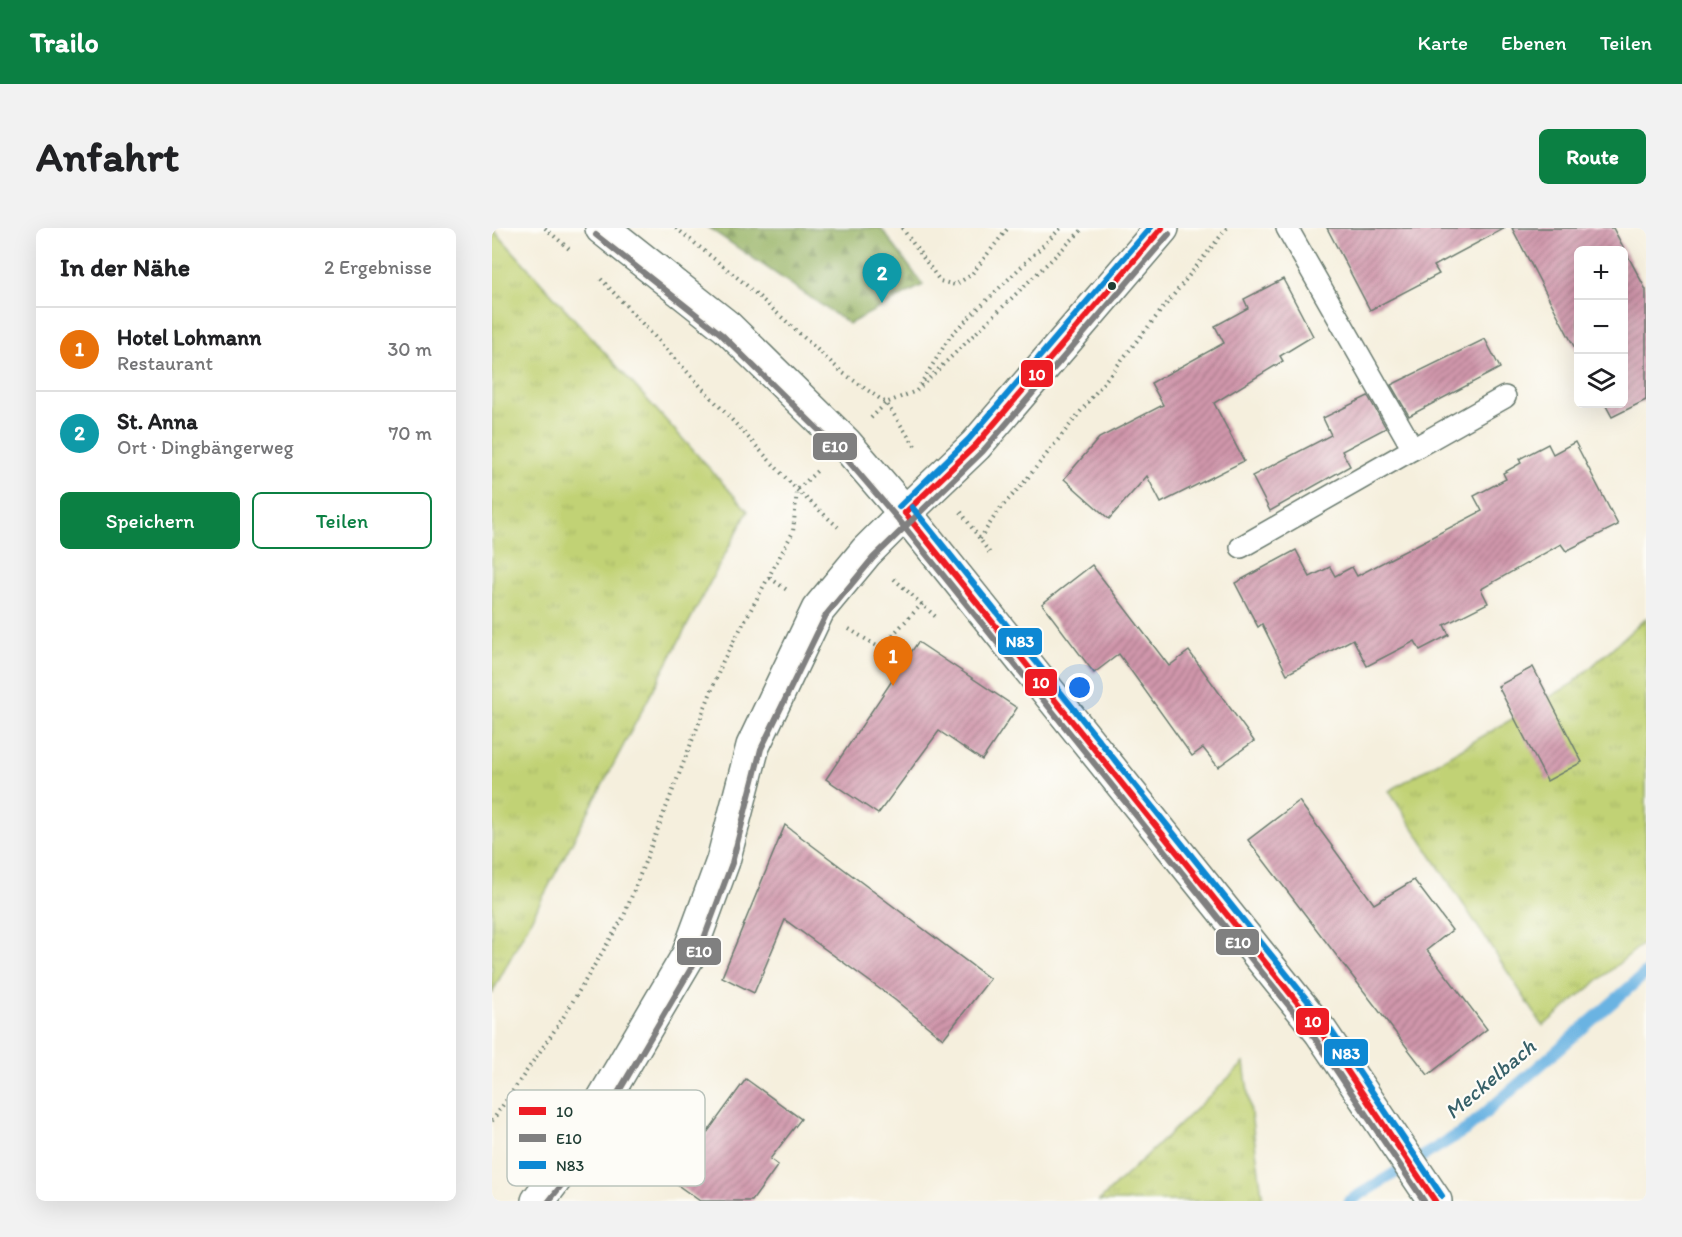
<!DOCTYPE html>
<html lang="de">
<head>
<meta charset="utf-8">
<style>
  body { margin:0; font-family:Itim,sans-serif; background:#f2f2f2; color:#202124 }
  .controls { position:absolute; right:18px; top:18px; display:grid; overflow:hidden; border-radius:9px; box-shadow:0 6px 24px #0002 }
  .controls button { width:54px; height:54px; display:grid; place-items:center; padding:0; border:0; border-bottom:2px solid #e0e0e0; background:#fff; color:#202124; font:30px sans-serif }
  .you { position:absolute; left:588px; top:460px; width:21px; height:21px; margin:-15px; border:4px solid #fff; border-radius:50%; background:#1a73e8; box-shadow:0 0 0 9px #1a73e833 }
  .badge { display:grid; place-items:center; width:39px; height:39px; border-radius:50%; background:#0b8043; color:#fff; font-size:20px; font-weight:700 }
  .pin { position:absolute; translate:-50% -50px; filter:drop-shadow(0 2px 3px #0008) }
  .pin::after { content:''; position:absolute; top:32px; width:21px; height:18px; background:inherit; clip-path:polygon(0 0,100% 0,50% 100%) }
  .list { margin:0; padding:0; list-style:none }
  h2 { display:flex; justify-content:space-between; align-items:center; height:78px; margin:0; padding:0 24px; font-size:26px }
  h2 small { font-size:20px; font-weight:400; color:#757577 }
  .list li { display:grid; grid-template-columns:39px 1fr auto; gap:18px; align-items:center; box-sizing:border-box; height:84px; padding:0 24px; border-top:2px solid #e0e0e0 }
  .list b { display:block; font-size:22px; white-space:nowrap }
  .list p { margin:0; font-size:20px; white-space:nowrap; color:#757577 }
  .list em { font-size:20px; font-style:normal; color:#757577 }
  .actions { display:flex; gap:12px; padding:18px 24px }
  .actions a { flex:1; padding:14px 0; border:2px solid #0b8043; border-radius:9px; text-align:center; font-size:21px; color:#0b8043 }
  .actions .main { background:#0b8043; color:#fff }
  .icon { flex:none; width:33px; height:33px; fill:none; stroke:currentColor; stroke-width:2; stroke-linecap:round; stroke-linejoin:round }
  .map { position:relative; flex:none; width:1154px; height:973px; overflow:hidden; border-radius:9px }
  header { display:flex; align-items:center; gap:36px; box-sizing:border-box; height:84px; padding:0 30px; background:#0b8043; color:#fff }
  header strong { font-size:28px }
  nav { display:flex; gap:33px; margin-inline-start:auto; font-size:21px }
  .intro { display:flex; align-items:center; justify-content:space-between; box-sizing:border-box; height:144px; padding:0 36px }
  h1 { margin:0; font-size:42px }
  .button { padding:15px 27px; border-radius:9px; background:#0b8043; color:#fff; font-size:21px; font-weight:700 }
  main { display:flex; gap:36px; padding:0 36px }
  aside { flex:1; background:#fff; border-radius:9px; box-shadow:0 6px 24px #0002 }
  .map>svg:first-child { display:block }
</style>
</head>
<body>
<header>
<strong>Trailo</strong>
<nav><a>Karte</a><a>Ebenen</a><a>Teilen</a></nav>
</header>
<div class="intro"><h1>Anfahrt</h1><a class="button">Route</a></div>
<main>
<aside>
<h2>In der Nähe<small>2 Ergebnisse</small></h2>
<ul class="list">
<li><span class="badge" style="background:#e8710a">1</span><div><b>Hotel Lohmann</b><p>Restaurant</p></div><em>30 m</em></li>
<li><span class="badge" style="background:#0f9aa8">2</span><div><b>St. Anna</b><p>Ort · Dingbängerweg</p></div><em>70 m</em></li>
</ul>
<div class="actions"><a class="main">Speichern</a><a>Teilen</a></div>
</aside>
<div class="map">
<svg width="1154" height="973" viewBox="0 0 1154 973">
  <defs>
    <pattern id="grass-tufts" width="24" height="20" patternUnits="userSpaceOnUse" patternTransform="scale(1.5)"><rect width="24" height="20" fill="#c1d275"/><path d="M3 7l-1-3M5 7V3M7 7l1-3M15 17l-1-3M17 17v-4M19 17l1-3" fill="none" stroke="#a5b566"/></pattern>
    <pattern id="forest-firs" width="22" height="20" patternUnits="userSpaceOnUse" patternTransform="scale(1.5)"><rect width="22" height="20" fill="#98b466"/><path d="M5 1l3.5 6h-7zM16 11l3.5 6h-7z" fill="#7b9455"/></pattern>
    <pattern id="building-hatch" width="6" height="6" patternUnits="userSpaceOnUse" patternTransform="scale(1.5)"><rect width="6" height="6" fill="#d096ab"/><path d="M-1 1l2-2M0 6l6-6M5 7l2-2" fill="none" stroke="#a87c8c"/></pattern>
  </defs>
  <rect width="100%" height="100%" fill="#fdfcf7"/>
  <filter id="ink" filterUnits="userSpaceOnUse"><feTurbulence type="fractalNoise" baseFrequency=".0167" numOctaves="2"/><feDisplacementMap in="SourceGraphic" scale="12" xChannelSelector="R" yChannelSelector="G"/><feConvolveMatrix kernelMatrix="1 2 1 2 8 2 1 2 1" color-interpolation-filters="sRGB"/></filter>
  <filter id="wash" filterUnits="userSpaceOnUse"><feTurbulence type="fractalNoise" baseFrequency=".008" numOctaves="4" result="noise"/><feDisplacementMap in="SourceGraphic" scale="24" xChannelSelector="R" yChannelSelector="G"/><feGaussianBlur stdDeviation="1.35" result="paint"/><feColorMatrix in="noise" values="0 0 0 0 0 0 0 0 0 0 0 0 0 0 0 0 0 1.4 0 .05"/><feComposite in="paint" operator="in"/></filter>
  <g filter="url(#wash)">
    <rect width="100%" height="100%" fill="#f5efdd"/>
    <!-- grass -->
    <g fill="url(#grass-tufts)" stroke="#708854" stroke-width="1.5">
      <polygon points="0,0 256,283 0,765"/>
      <polygon points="1154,390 1154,713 1051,798 897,563 1080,456"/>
      <polygon points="752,835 771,973 607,973"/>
    </g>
    <!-- forest -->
    <polygon fill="url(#forest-firs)" stroke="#5c784d" stroke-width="1.5" points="217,0 389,0 431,57 357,96"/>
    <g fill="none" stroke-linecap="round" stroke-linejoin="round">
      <!-- stream -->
      <polyline stroke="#6bb3e2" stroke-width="12" points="857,973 975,901 1154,745"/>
    </g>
    <g id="blocks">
      <!-- building -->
      <g fill="url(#building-hatch)">
        <polygon points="835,0 1013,0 942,38 947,46 878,82"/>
        <polygon points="1020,0 1121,0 1154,62 1154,172 1120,189 1113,176 1131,176 1131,22 1086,22 1086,126"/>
        <polygon points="791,51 821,108 788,128 791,133 722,175 752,233 669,275 655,248 617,291 572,251 607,210 671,177 659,155 732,115 723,98 756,80 752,71"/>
        <polygon points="993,111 1008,140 917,188 899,157"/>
        <polygon points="876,168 894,200 850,223 858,238 778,283 760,248 839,207 831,190"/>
        <polygon points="1083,214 1126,297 1074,323 1069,316 989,361 996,375 952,397 957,407 928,422 923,413 875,438 861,411 795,446 770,396 766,399 743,355 804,322 818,349 838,339 843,348 860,339 865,348 990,283 982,268 1014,251 1011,245 1029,235 1027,231 1056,216 1061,226"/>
        <polygon points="600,337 677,438 697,423 762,513 726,539 711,520 700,528 627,426 602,445 550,376"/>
        <polygon points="426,414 525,480 490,532 447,503 386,586 334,551"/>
        <polygon points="1041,439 1090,534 1055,553 1006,458"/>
        <polygon points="807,573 882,676 922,652 960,702 935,722 995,801 936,847 756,612"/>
        <polygon points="293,597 498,751 451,811 403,772 293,692 262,765 230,749"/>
        <polygon points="254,851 309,891 278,931 286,937 260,973 208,973 180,953"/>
      </g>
    </g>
  </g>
  <g filter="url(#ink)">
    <use href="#blocks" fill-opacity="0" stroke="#6a7b6f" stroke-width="1.5"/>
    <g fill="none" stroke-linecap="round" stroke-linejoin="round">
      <!-- service casing -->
      <g stroke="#6a7b6f" stroke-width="24">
        <g id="service">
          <polyline points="795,0 921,221 1013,169"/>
          <polyline points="749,319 921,221"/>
        </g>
      </g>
      <!-- minor casing -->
      <g stroke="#6a7b6f" stroke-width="36">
        <polyline id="minor" points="46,973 71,940 196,728 231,633 261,518 326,382 374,324 413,285"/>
      </g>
      <!-- tertiary casing -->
      <g stroke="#6a7b6f" stroke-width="36">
        <polyline id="tertiary" points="413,285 829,804 943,973"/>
      </g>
      <!-- secondary casing -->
      <g stroke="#6a7b6f" stroke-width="36">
        <polyline id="secondary" points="110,0 235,99 353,215 413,285 484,217 670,0"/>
      </g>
      <!-- path -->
      <g stroke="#6a7b6f" stroke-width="4" stroke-dasharray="1.5 4.5" stroke-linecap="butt">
        <polyline points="53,0 77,21"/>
        <polyline points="184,0 252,55 351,145 394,175 425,221"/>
        <polyline points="410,0 448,53 463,57 479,47 516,0"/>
        <polyline points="109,51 305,262 346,299"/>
        <polyline points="428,157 459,107 569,0"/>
        <polyline points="379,190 394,175 424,163 592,0"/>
        <polyline points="469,284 499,327"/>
        <polyline points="488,311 506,283 530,257 735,0"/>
        <polyline points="278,350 295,362"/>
        <polyline points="402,351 445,390"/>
        <polyline points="357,401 388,420 431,375"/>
        <polyline points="0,893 69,793 132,688 231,433 301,304 305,262 327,241"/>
      </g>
      <!-- service -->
      <use href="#service" stroke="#fff" stroke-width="21"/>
      <!-- minor -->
      <use href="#minor" stroke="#fff" stroke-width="33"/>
      <!-- tertiary -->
      <use href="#tertiary" stroke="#fff" stroke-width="33"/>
      <!-- secondary -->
      <use href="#secondary" stroke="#fff" stroke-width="33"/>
      <!-- bus-1 casing -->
      <g stroke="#fdfcf7" stroke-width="10">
        <g id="bus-1">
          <polyline points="413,285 829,804 943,973"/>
          <polyline points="413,285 484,217 670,0"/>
        </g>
      </g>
      <!-- bus-2 casing -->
      <g stroke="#fdfcf7" stroke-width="10">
        <g id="bus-2">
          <polyline points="104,7 229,106 346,221 406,291 822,809 932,973"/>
          <polyline points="57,973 79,945 204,732 240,635 269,521 334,387 381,330 491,223 677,6"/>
        </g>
      </g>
      <!-- bus-3 casing -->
      <g stroke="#fdfcf7" stroke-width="10">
        <g id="bus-3">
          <polyline points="407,279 477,211 658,0"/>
          <polyline points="420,279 836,798 950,968"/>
        </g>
      </g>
      <!-- bus-1 -->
      <use href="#bus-1" stroke="#ed1c24" stroke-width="6"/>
      <!-- bus-2 -->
      <use href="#bus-2" stroke="#808080" stroke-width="6"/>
      <!-- bus-3 -->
      <use href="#bus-3" stroke="#0e88d3" stroke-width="6"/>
    </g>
  </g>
  <!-- markers -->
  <circle fill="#1f3d34" stroke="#fdfcf7" stroke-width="2" cx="620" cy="58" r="5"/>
  <g text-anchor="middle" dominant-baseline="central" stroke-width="4.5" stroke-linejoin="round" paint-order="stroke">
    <!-- water labels -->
    <g font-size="22" font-style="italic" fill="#366068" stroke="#fdfcf7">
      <text transform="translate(998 851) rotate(-40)">Meckelbach</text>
    </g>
  </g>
  <!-- legend -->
  <rect x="15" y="862" width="198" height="96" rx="9" fill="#fdfcf7" stroke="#bac3bc" stroke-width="1.5"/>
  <rect x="27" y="879" width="27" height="8" fill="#ed1c24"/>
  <rect x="27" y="906" width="27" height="8" fill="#808080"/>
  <rect x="27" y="933" width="27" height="8" fill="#0e88d3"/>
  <g font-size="16" fill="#1f3d34">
    <text x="64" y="889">10</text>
    <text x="64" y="916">E10</text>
    <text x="64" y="943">N83</text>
  </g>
  <g stroke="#fdfcf7" stroke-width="2">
    <rect x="528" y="131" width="34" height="29" rx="6" fill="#ed1c24"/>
    <rect x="320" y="204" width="46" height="29" rx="6" fill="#808080"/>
    <rect x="505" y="399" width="46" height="29" rx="6" fill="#0e88d3"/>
    <rect x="532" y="440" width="34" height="29" rx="6" fill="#ed1c24"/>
    <rect x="723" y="700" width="45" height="28" rx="6" fill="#808080"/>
    <rect x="184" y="709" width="46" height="29" rx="6" fill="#808080"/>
    <rect x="803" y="779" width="35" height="29" rx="6" fill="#ed1c24"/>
    <rect x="831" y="810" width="46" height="29" rx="6" fill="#0e88d3"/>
  </g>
  <g font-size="16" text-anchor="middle" font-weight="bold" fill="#fff">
    <text x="545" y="152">10</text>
    <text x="343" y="224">E10</text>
    <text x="528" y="419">N83</text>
    <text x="549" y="460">10</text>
    <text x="746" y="720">E10</text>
    <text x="207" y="729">E10</text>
    <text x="821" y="799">10</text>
    <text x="854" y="831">N83</text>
  </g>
</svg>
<div class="controls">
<button>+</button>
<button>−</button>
<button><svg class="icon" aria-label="layers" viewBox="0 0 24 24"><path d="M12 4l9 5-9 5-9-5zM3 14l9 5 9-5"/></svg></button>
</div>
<div class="you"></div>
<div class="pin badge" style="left:401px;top:458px;background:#e8710a">1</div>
<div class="pin badge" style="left:390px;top:75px;background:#0f9aa8">2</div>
</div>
</main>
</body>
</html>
